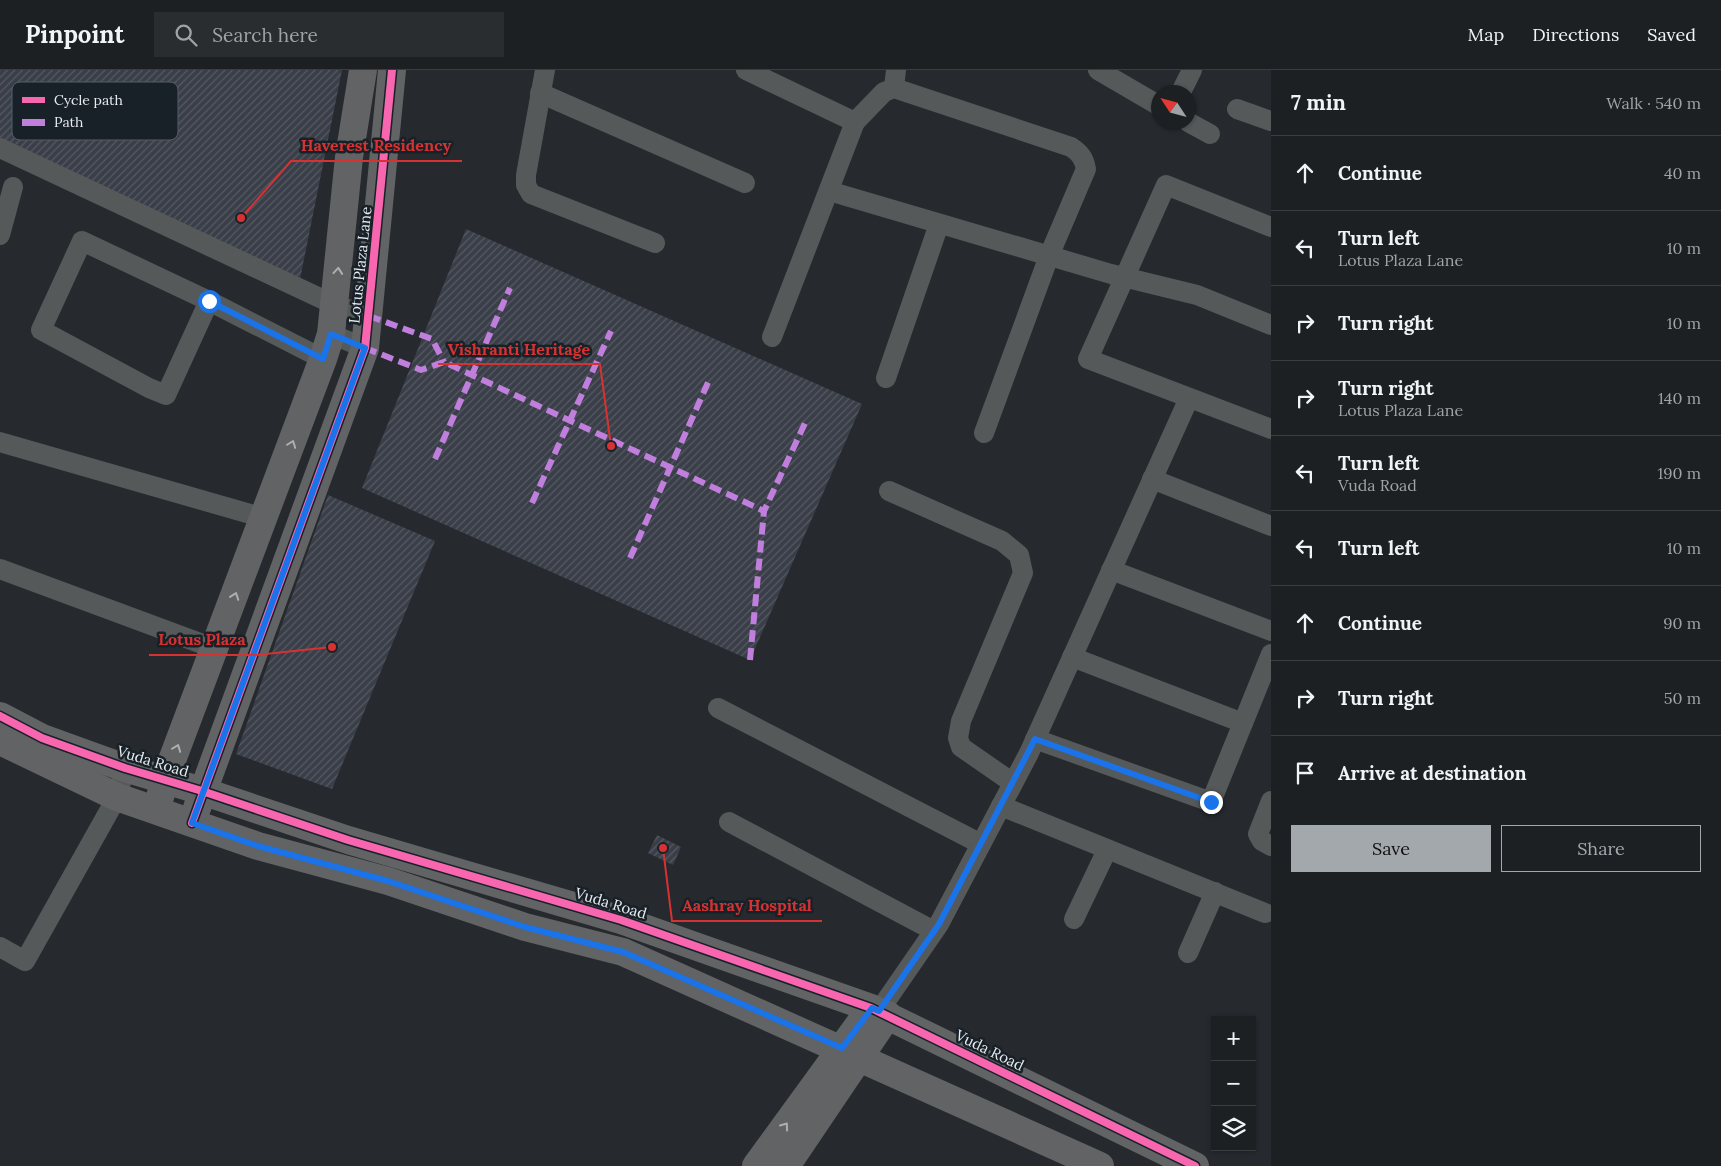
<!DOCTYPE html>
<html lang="en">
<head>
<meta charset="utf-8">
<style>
  body { margin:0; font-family:Lora,serif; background:#292d2f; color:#f1f3f6 }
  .controls { position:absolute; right:15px; bottom:15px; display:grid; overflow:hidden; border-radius:0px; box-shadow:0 1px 4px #0004 }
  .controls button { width:45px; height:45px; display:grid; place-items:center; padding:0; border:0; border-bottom:1px solid #3a3e40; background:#1c2022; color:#f1f3f6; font:25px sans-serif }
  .compass { position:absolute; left:1151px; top:15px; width:45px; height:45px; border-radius:50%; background:#1c2022; box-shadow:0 1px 4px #0004; rotate:306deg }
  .stop { position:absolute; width:15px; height:15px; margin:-11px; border:4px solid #1a73e8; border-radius:50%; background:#fff }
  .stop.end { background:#1a73e8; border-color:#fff; box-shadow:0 1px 5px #0008 }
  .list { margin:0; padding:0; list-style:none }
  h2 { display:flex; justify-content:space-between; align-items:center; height:65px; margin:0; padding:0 20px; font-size:21px }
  h2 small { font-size:16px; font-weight:400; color:#a0a3a5 }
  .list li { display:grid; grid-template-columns:32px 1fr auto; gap:15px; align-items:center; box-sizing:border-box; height:75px; padding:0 20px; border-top:1px solid #3a3e40 }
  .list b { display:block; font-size:19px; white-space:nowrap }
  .list p { margin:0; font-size:16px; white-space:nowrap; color:#a0a3a5 }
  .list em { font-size:16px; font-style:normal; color:#a0a3a5 }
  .actions { display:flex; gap:10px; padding:15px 20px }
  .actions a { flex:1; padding:11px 0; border:1px solid #a3a8ad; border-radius:0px; text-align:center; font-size:18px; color:#a3a8ad }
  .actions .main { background:#a3a8ad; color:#111 }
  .icon { flex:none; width:28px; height:28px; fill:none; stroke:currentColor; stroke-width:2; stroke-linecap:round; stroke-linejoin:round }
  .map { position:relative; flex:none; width:1271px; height:1096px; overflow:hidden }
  header { display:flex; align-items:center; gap:30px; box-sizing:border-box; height:70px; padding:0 25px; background:#1c2022; border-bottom:1px solid #3a3e40 }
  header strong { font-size:24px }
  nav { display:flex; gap:28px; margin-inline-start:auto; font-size:18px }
  .search { width:350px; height:45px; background:#292d2f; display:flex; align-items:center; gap:12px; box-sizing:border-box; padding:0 18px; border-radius:0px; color:#a0a3a5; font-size:19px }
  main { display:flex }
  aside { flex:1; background:#1c2022 }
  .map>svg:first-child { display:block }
</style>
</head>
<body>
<header>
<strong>Pinpoint</strong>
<div class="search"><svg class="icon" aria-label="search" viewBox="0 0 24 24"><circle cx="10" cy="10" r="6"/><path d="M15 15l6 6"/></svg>Search here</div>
<nav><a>Map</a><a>Directions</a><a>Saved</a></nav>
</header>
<main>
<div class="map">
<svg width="1271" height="1096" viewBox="0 0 1271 1096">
  <defs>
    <pattern id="building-hatch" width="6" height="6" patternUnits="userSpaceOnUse" patternTransform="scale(1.25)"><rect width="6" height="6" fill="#3a3e48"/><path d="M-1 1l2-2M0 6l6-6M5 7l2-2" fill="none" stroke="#565a63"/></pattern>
  </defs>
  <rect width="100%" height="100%" fill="#262a2e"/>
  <!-- building -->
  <g fill="url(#building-hatch)">
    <polygon points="0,0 342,0 300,209 0,69"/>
    <polygon points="466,159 862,334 750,590 362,418"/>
    <polygon points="328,425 435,471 332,719 236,684"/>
    <polygon points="657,765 681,777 673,795 648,783"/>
  </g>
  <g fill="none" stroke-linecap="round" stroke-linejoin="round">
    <!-- street -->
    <g stroke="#565959" stroke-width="20">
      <polyline points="545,0 526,105 526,115 531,124 655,173"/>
      <polyline points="746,0 855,52 772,267"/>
      <polyline points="1098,0 1158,35"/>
      <polyline points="894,18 896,0"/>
      <polyline points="1181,22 1192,0"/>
      <polyline points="540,23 745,113"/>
      <polyline points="1237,39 1271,51"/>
      <path d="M855 52 884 22 894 18 1071 77C1080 83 1084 88 1086 99L1049 186 984 363"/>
      <polyline points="1188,52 1210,64"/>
      <polyline points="0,78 335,235 369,246"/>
      <polyline points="829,121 1111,204 1197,225 1271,255"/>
      <polyline points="1271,157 1166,115 1088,289 1271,359"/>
      <polyline points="0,165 13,117"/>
      <polyline points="209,231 166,325 149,318 41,260 82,171 209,231 323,289"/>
      <polyline points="331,264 365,278"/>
      <polyline points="886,308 939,154"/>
      <polyline points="0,372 264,448"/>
      <polyline points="1152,409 1271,456"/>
      <polyline points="889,421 1002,471 1019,485 1023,503 961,651 958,668 961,677 1013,713"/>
      <polyline points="0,499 216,579"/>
      <polyline points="1111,500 1271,561"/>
      <polyline points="1072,587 1243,653"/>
      <polyline points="718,638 981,774"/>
      <polyline points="1035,669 1211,732 1271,584"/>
      <polyline points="1271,731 1258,764 1262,771 1271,776"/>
      <polyline points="1001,736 1265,843"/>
      <polyline points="729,752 934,861"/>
      <polyline points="1074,849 1107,780"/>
      <polyline points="0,877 25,891 117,727 125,698"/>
      <polyline points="1188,883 1215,822"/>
      <polyline points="879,941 939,854 1029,683 1189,328"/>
    </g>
    <!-- secondary -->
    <g stroke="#616364" stroke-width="28">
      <polyline points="0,646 42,668 125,698 202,721 348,770 621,850 871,938 1195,1096"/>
      <polyline points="0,671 117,727 258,776 388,811 525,857 623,882 1100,1096"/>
      <polyline points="160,727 165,709 323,289 331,264 349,87 363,0"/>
      <polyline points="197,738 365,278 392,0"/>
      <polyline points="756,1096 871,938"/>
      <polyline points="786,1096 888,945"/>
    </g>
    <!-- quiet -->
    <g stroke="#c07fdc" stroke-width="6" stroke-dasharray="12 6" stroke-linecap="butt">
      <polyline points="369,246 432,269 444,292"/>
      <polyline points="365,278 421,300 444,292 764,441 806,351"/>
      <polyline points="435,389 510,218"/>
      <polyline points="532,433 611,261"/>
      <polyline points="630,488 710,308"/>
      <polyline points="750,590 764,441"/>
    </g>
    <!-- cycleway casing -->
    <g stroke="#182128" stroke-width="11">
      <g id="cycleway">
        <polyline points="0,646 42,668 125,698 202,721 348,770 621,850 871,938 1195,1096"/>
        <polyline points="192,753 365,278 392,0"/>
      </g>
    </g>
    <!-- cycleway -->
    <use href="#cycleway" stroke="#f766af" stroke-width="8"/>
  </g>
  <!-- one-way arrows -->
  <defs><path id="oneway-chevron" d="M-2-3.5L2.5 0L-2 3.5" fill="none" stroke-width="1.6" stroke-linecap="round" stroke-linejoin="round" transform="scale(1.25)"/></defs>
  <g stroke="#abaeb2">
    <use href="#oneway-chevron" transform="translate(338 201) rotate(-85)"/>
    <use href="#oneway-chevron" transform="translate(292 374) rotate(-69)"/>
    <use href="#oneway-chevron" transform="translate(235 526) rotate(-70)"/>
    <use href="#oneway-chevron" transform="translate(177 678) rotate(-69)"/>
    <use href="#oneway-chevron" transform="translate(785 1056) rotate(-54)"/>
  </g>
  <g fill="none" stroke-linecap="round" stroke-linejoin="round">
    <!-- route -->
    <polyline stroke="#1a73e8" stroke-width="6" points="209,231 323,289 331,264 365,278 192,753 258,776 388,811 525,857 623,882 842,978 872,938 879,941 939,854 1035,669 1211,732"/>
  </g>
  <g text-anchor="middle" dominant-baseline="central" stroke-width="5" stroke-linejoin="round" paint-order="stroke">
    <!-- street labels -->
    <g font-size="15" fill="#e7ecf1" stroke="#182128">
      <text transform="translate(360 195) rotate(-84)">Lotus Plaza Lane</text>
      <text transform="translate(153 691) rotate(17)">Vuda Road</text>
      <text transform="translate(611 833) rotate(17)">Vuda Road</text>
      <text transform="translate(990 980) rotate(26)">Vuda Road</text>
    </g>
  </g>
  <!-- legend -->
  <rect x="12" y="12" width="166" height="58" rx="8" fill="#182128" stroke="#565e64" stroke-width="1"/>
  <rect x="22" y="27" width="23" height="6" fill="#f766af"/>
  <rect x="22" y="49" width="23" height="7" fill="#c07fdc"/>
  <g font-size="14" fill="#e7ecf1">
    <text x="54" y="35">Cycle path</text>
    <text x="54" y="57">Path</text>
  </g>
  <!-- callouts -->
  <path fill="none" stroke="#d73232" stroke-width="2" d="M241 148L291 91H462M611 376L600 294H438M332 577L256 585H149M663 778L672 851H822"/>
  <g fill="#d73232" stroke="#182128" stroke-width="2">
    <circle cx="241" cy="148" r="5"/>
    <circle cx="611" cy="376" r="5"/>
    <circle cx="332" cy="577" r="5"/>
    <circle cx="663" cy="778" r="5"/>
  </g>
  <g font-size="16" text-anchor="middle" font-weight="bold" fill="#d73232" stroke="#182128" stroke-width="5" stroke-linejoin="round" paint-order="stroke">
    <text x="376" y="81">Haverest Residency</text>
    <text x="519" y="285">Vishranti Heritage</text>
    <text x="202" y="575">Lotus Plaza</text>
    <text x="747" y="841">Aashray Hospital</text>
  </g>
</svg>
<div class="controls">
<button>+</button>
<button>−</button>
<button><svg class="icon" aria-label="layers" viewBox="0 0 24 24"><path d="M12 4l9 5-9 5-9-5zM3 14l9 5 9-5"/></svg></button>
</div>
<svg class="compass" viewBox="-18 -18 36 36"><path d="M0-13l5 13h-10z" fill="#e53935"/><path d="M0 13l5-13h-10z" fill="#a0a3a5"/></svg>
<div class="stop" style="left:209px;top:231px"></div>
<div class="stop end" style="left:1211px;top:732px"></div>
</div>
<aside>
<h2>7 min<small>Walk · 540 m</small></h2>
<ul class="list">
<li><svg class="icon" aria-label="ahead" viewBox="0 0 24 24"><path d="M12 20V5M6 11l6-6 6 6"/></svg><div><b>Continue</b></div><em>40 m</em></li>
<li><svg class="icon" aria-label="left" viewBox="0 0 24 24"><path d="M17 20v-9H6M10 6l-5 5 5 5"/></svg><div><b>Turn left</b><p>Lotus Plaza Lane</p></div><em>10 m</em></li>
<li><svg class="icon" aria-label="right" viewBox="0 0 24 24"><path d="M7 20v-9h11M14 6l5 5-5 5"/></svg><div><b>Turn right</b></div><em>10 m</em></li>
<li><svg class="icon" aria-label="right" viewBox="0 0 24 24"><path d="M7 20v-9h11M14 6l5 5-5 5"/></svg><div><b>Turn right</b><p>Lotus Plaza Lane</p></div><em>140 m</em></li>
<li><svg class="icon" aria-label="left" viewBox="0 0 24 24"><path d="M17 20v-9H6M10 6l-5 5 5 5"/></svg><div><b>Turn left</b><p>Vuda Road</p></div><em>190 m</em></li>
<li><svg class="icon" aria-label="left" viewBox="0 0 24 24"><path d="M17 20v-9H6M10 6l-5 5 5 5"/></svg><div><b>Turn left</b></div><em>10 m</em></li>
<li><svg class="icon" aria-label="ahead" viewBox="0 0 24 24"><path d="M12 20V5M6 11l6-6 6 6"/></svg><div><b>Continue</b></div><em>90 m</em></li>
<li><svg class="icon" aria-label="right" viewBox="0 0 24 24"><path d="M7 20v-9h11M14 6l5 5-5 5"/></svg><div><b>Turn right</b></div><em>50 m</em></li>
<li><svg class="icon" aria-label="arrive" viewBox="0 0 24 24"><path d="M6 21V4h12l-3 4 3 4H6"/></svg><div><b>Arrive at destination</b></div></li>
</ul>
<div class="actions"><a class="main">Save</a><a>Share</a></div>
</aside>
</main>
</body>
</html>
